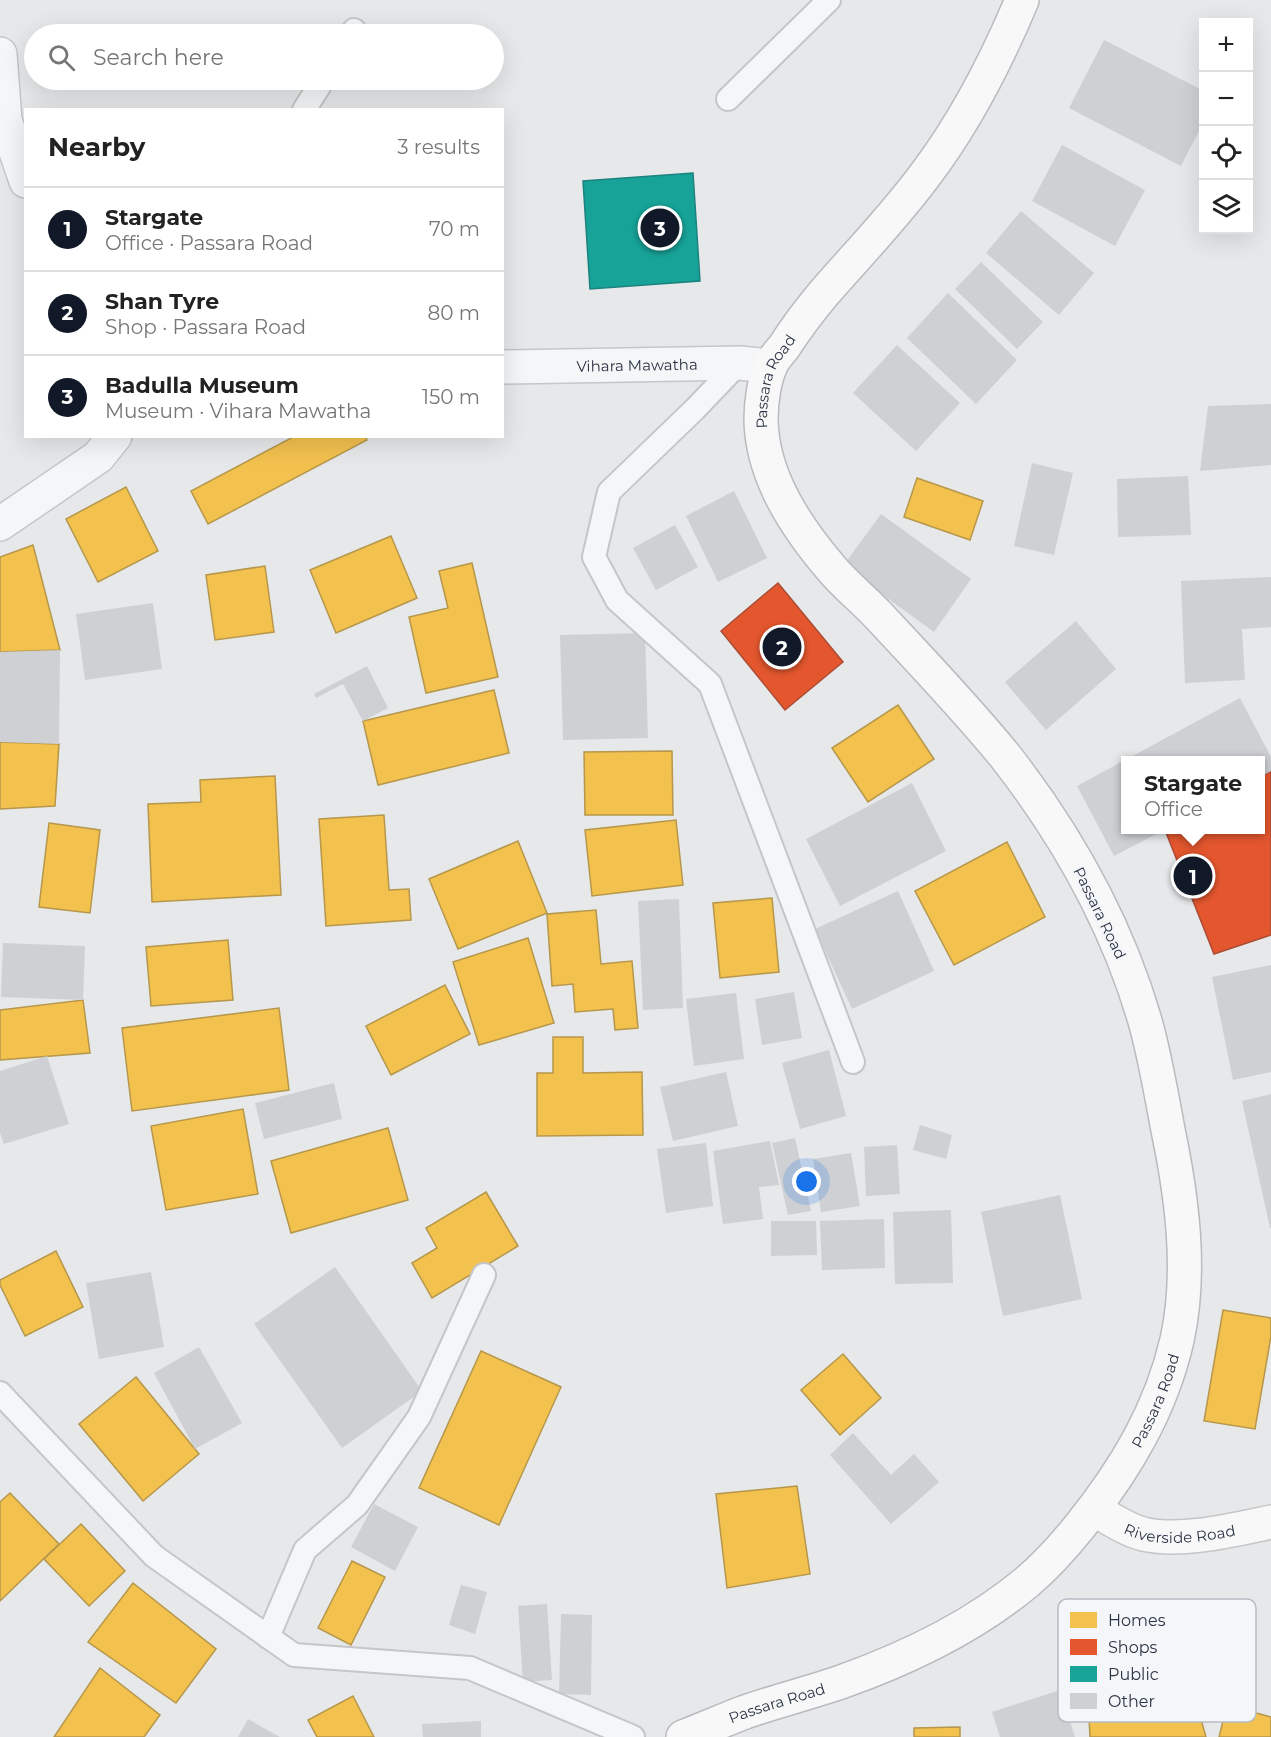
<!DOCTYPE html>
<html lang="en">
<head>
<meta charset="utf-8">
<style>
  body { margin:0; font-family:Montserrat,sans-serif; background:#f2f2f2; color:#222 }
  .controls { position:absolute; right:18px; top:18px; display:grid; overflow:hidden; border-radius:0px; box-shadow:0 6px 24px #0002 }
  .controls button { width:54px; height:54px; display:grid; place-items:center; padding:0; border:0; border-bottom:2px solid #e0e0e0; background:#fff; color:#222; font:30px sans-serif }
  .you { position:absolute; left:807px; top:1182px; width:21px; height:21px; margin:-15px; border:4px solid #fff; border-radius:50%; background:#1a73e8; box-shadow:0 0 0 9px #1a73e833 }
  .badge { display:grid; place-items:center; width:39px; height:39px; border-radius:50%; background:#111827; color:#fff; font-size:20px; font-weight:700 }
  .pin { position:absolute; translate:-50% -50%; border:3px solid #fff; box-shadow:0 2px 6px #0006 }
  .popup { position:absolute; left:1121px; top:756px; width:144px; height:78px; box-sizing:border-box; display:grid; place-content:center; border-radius:0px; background:#fff; filter:drop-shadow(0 2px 4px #0005); font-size:20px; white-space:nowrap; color:#767676 }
  .popup b { font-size:22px; color:#222 }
  .popup::after { content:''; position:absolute; left:50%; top:100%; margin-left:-12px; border:12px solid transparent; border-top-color:#fff }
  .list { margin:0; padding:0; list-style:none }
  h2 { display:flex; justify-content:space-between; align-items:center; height:78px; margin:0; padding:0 24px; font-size:26px }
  h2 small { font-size:20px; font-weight:400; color:#767676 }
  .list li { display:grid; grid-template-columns:39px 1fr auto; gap:18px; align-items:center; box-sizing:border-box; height:84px; padding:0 24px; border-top:2px solid #e0e0e0 }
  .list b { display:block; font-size:22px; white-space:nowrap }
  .list p { margin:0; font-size:20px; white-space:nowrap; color:#767676 }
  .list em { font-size:20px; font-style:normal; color:#767676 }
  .icon { flex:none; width:33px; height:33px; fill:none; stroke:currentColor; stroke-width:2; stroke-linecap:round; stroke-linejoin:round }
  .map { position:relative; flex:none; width:1271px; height:1737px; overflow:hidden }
  .search { position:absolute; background:#fff; box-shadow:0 6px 24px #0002; left:24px; top:24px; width:480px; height:66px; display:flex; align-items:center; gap:15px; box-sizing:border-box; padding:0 21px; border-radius:33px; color:#767676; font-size:22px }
  .panel { position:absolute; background:#fff; box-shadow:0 6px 24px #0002; left:24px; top:108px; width:480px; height:330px; border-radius:0px }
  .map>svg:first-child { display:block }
</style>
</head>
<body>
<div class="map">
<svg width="1271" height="1737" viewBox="0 0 1271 1737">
  <rect width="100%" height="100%" fill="#e6e8ea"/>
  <!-- homes -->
  <g fill="#f2c14e" stroke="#b6974b" stroke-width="1.5">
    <polygon points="295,436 365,436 367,440 208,524 191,491"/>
    <polygon points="917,478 983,501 970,540 904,517"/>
    <polygon points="126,487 158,551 98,582 66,519"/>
    <polygon points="391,536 417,598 336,633 310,570"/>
    <polygon points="33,545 60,650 0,652 0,557"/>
    <polygon points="472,563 498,677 426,693 409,617 448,608 439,571"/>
    <polygon points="265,566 274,632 215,640 206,575"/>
    <polygon points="494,690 509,753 378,785 363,721"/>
    <polygon points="898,705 934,759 868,802 832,748"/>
    <polygon points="0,742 59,744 55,806 0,809"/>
    <polygon points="672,751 673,815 585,815 584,752"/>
    <polygon points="275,776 281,895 152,902 148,804 201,802 200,780"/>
    <polygon points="384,815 389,890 409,889 411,920 326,926 319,819"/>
    <polygon points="676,820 683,885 592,896 585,830"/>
    <polygon points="49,823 100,830 90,913 39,907"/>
    <polygon points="518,841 547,913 458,949 429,879"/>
    <polygon points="1007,842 1045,917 954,965 915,891"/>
    <polygon points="772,898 779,972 720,978 713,903"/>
    <polygon points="596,910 601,964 632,961 638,1028 615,1030 613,1009 575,1012 573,984 552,986 547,914"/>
    <polygon points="528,938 554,1023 479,1045 453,962"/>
    <polygon points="228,940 233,1000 151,1006 146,947"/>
    <polygon points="445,985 470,1034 391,1075 366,1026"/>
    <polygon points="83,1000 90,1053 0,1060 0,1010"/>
    <polygon points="279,1008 289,1090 132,1111 122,1028"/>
    <polygon points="553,1037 583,1037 583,1073 642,1072 643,1135 537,1136 537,1073 553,1073"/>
    <polygon points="243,1109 258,1194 166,1210 151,1126"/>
    <polygon points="388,1128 408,1200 291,1233 271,1161"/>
    <polygon points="486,1192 518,1246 432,1298 412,1263 437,1248 426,1228"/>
    <polygon points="56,1251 83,1307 25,1336 0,1285 0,1280"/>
    <polygon points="1223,1310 1271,1318 1271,1336 1255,1429 1204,1421"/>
    <polygon points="481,1351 561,1387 499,1525 419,1488"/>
    <polygon points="843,1354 881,1398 840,1435 801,1390"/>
    <polygon points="136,1377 199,1454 143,1501 79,1424"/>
    <polygon points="797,1486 810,1574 727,1588 716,1494"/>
    <polygon points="10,1493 59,1544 0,1601 0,1502"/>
    <polygon points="81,1524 125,1571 89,1606 44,1559"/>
    <polygon points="352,1561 385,1577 351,1645 318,1628"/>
    <polygon points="133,1583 216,1649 176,1703 88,1642"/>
    <polygon points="1183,1656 1206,1737 1090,1737 1086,1660"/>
    <polygon points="100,1668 160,1715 144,1737 54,1737"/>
    <polygon points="353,1696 374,1737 317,1737 308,1720"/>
    <polygon points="1227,1705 1271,1717 1271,1737 1219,1737"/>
    <polygon points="960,1727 960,1737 914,1737 914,1728"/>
  </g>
  <!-- shops -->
  <g fill="#e4572e" stroke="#ac4c35" stroke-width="1.5">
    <polygon points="778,583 843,662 785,710 721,631"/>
    <polygon points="1271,771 1271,935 1214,954 1165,830 1260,830 1260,777"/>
  </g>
  <!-- public -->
  <polygon fill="#17a398" stroke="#1d827f" stroke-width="1.5" points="693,173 700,281 590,289 583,181"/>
  <!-- building -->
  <g fill="#ced0d3">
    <polygon points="1104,40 1204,91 1204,121 1181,166 1069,108"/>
    <polygon points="1062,145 1145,190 1115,246 1032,201"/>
    <polygon points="1021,211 1094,273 1059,315 986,253"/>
    <polygon points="981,262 1043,322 1017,349 955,289"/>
    <polygon points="948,293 1017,360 976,404 907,338"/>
    <polygon points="897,345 960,403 916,451 853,393"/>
    <polygon points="1271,404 1271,465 1200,471 1208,406"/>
    <polygon points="1032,463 1073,473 1054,555 1014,546"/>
    <polygon points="1188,476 1191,535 1118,537 1117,479"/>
    <polygon points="734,491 767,558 718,582 686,516"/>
    <polygon points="881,514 971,579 934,632 843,566"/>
    <polygon points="675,525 698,567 656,590 633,548"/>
    <polygon points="1271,577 1271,627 1242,629 1245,680 1185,683 1181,581"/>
    <polygon points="153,603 162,669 85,680 76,614"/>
    <polygon points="1076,621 1116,669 1046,730 1005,682"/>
    <polygon points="645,633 648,738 563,740 560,635"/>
    <polygon points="60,650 59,744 0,742 0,652"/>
    <polygon points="367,666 388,708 363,721 343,684 316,698 314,694"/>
    <polygon points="1240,698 1271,757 1271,771 1260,777 1260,760 1126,760 1126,830 1164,830 1114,856 1077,786"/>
    <polygon points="912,783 946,851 840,906 806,839"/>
    <polygon points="898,891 934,971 852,1009 815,929"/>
    <polygon points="679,899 683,1008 643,1010 638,901"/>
    <polygon points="3,943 85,946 83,1000 1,997"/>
    <polygon points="1271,965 1271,1072 1233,1080 1212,977"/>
    <polygon points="794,992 802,1038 762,1045 755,999"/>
    <polygon points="736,993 744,1059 694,1066 686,999"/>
    <polygon points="829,1050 846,1116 800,1129 782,1063"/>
    <polygon points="47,1056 69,1124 4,1144 0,1133 0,1071"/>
    <polygon points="726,1072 738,1126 673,1141 660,1087"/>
    <polygon points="334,1083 342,1119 264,1139 255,1103"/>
    <polygon points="1271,1094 1271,1228 1270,1228 1242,1101"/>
    <polygon points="920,1125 952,1135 946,1159 913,1150"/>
    <polygon points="795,1138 811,1211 788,1215 772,1143"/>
    <polygon points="770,1141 779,1185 759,1187 763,1219 723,1224 713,1151"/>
    <polygon points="706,1143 713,1206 666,1213 657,1149"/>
    <polygon points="897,1145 900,1194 866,1196 864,1147"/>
    <polygon points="851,1153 860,1206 821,1212 813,1159"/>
    <polygon points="1060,1195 1082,1299 1003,1316 981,1212"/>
    <polygon points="951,1210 953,1283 895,1284 893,1212"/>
    <polygon points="884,1219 885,1268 822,1270 820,1221"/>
    <polygon points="771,1221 816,1221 817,1255 771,1256"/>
    <polygon points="335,1267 422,1391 342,1448 254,1324"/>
    <polygon points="151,1272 164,1347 99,1359 86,1283"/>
    <polygon points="199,1347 242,1423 195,1449 154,1373"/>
    <polygon points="853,1433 891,1475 914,1454 939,1482 891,1524 830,1455"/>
    <polygon points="374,1504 418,1527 395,1571 351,1547"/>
    <polygon points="461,1585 487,1592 475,1634 449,1625"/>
    <polygon points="547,1604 552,1680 523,1682 518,1606"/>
    <polygon points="561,1614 592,1615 591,1695 559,1694"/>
    <polygon points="1060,1690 1075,1737 1000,1737 992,1712"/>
    <polygon points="248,1719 280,1737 238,1737"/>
    <polygon points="481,1721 481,1737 423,1737 422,1724"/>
  </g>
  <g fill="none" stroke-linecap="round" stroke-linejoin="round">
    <!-- lane casing -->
    <g stroke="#c4c6c8" stroke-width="26">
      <g id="lane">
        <polyline points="351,34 354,30"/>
        <polyline points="728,99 829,0"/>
        <polyline points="304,110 323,80"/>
        <polyline points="739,363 695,409 609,492 594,557 617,600 710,684 853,1062"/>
        <polyline points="0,1393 154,1556 294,1655 470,1668 633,1737"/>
        <polyline points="268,1637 305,1550 357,1505 419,1417 484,1275"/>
      </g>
    </g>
    <!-- street casing -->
    <g stroke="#c4c6c8" stroke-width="36">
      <g id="street">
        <polyline points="0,54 5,120 26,181"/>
        <path id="s1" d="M502 367 739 363 770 366"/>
        <polyline points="0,524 98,457 115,436"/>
      </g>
    </g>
    <!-- secondary casing -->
    <g stroke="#c4c6c8" stroke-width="36">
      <g id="secondary">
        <path id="s2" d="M1094 1509C1109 1518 1125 1529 1143 1534 1181 1543 1233 1530 1271 1522"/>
      </g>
    </g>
    <!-- highway casing -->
    <g stroke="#b8bbbf" stroke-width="36">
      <g id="highway">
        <path id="s3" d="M683 1737C704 1729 724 1720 745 1712 777 1701 809 1693 841 1682 906 1659 973 1627 1027 1582 1047 1565 1064 1546 1080 1526 1125 1470 1161 1410 1177 1340 1192 1272 1182 1197 1168 1130 1161 1093 1155 1056 1145 1021 1117 925 1066 834 1005 756 965 707 921 661 878 615 863 599 845 585 831 568 796 527 762 476 761 420 761 403 764 380 771 365 774 358 779 353 784 347 796 328 809 311 824 293 858 254 894 217 925 175 966 121 996 62 1022 0"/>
      </g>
    </g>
    <!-- lane -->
    <use href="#lane" stroke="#f5f6f7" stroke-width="22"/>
    <!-- street -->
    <use href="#street" stroke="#f5f6f7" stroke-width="33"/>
    <!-- secondary -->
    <use href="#secondary" stroke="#f8f8f8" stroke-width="33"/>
    <!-- highway -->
    <use href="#highway" stroke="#f8f8f8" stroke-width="33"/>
  </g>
  <g text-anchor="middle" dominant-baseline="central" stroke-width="6" stroke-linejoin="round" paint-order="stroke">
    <!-- street labels -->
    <g font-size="15" fill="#2b3445" stroke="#f4f6f9">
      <text stroke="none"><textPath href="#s1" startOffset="135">Vihara Mawatha</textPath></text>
      <text stroke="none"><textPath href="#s3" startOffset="1758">Passara Road</textPath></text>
      <text transform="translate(1100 913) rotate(64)">Passara Road</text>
      <text stroke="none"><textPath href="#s3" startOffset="604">Passara Road</textPath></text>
      <text stroke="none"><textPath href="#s2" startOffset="92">Riverside Road</textPath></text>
      <text stroke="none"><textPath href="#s3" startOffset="100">Passara Road</textPath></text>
    </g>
  </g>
  <!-- legend -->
  <rect x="1058" y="1599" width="198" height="123" rx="9" fill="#f4f6f9" stroke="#b8bcc3" stroke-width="1.5"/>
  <rect x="1070" y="1612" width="27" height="16" fill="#f2c14e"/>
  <rect x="1070" y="1639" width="27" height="16" fill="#e4572e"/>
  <rect x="1070" y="1666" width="27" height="16" fill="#17a398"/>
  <rect x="1070" y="1693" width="27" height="16" fill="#ced0d3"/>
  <g font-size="16" fill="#2b3445">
    <text x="1108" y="1626">Homes</text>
    <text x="1108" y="1653">Shops</text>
    <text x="1108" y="1680">Public</text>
    <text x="1108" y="1707">Other</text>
  </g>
</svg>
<div class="controls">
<button>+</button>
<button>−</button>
<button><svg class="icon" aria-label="locate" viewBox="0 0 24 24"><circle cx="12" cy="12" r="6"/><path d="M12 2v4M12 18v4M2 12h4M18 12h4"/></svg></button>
<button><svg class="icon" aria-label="layers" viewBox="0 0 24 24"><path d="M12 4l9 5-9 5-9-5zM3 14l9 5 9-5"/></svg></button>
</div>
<div class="you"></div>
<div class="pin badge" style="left:1193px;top:876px">1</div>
<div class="popup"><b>Stargate</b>Office</div>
<div class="pin badge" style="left:782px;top:647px">2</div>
<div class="pin badge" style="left:660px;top:228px">3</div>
<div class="search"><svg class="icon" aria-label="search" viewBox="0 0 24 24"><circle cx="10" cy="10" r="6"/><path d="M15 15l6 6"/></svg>Search here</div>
<section class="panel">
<h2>Nearby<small>3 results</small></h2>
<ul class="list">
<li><span class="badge">1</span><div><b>Stargate</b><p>Office · Passara Road</p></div><em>70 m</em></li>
<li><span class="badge">2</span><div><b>Shan Tyre</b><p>Shop · Passara Road</p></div><em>80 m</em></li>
<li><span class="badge">3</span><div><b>Badulla Museum</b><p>Museum · Vihara Mawatha</p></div><em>150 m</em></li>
</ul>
</section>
</div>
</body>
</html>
